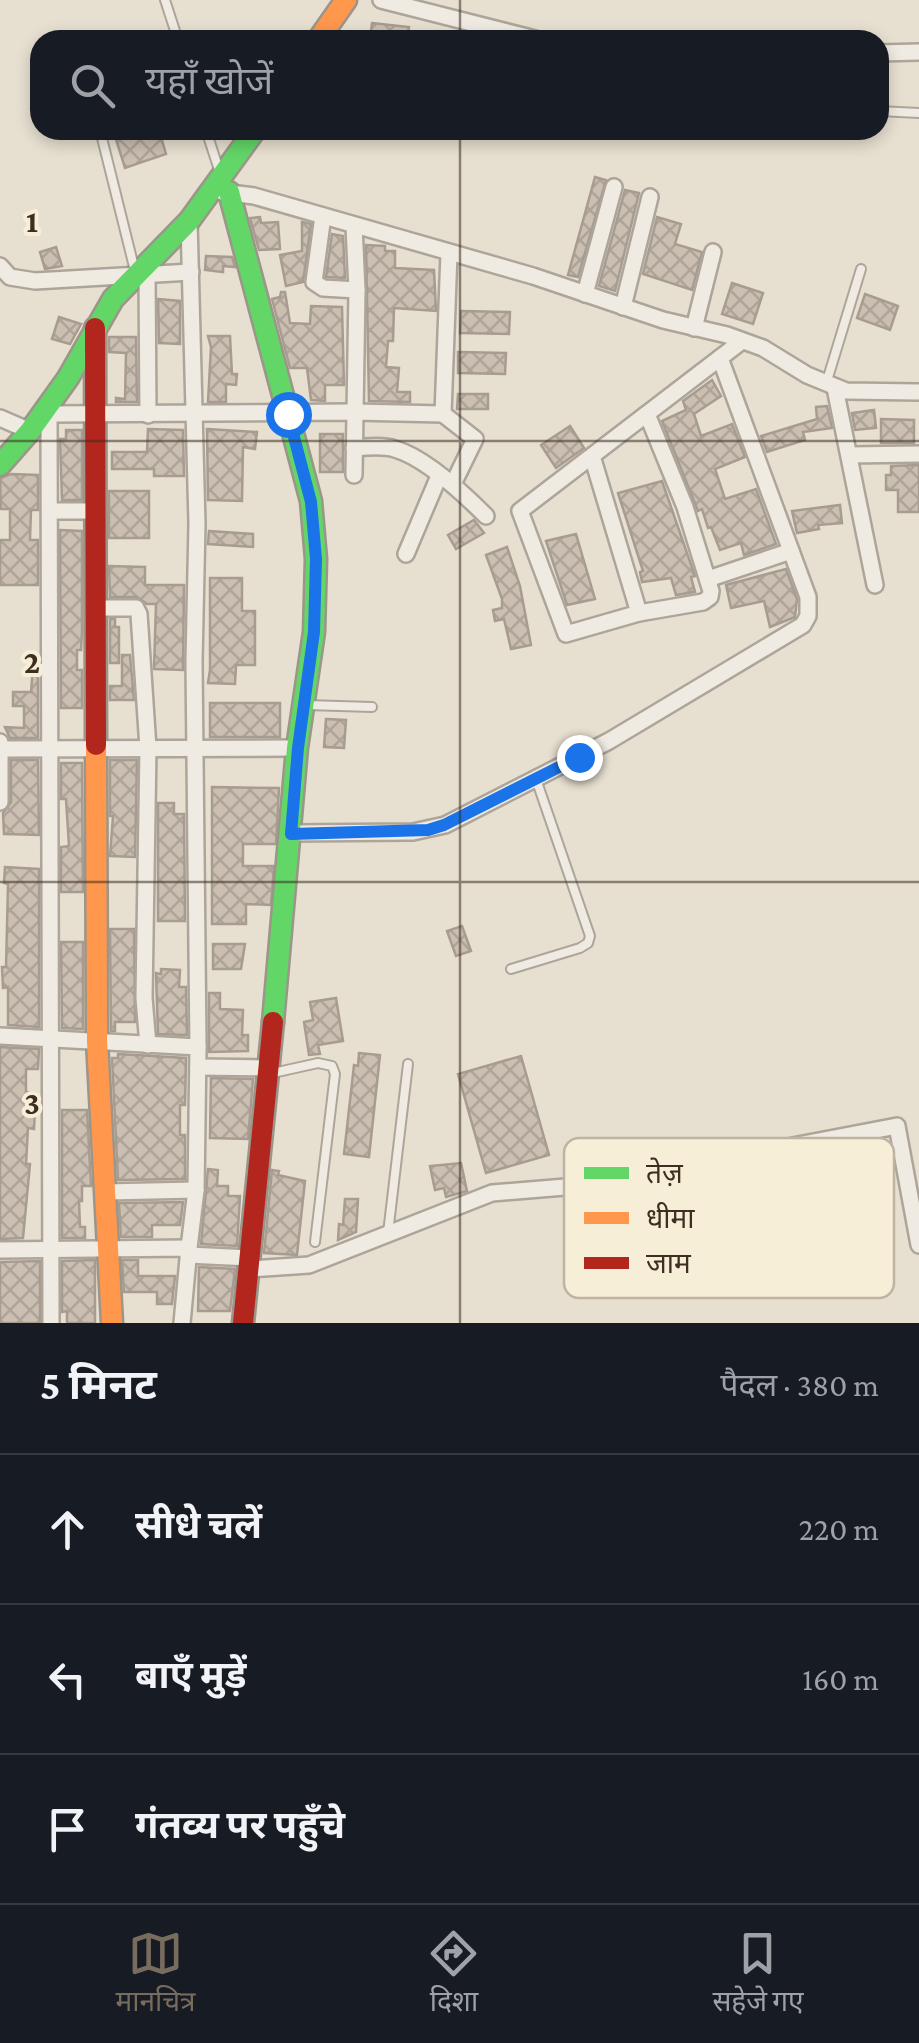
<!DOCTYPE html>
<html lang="hi">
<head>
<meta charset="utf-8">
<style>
  body { margin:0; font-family:"Crimson Pro","Noto Sans Devanagari",serif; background:#242831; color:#f1f3f6 }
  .stop { position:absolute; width:30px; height:30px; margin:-22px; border:8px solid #1a73e8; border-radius:50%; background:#fff }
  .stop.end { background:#1a73e8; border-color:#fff; box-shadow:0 2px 10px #0008 }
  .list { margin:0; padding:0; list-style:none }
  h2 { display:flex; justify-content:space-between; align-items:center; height:130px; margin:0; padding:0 40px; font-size:42px }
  h2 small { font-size:32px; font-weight:400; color:#9ea1a6 }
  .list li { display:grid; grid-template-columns:65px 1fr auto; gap:30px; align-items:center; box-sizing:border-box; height:150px; padding:0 40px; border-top:2px solid #363941 }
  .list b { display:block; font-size:38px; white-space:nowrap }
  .list em { font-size:32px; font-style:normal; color:#9ea1a6 }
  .icon { flex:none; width:55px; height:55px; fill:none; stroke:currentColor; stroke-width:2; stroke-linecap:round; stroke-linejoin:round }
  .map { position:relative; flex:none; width:919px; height:1323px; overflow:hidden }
  .search { position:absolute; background:#171b24; box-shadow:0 5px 15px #0003; left:30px; right:30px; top:30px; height:110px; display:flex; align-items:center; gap:25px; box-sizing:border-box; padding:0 35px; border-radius:30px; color:#9ea1a6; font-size:38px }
  .sheet { height:580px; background:#171b24 }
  nav { display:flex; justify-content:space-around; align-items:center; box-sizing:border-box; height:140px; border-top:2px solid #363941; background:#171b24; font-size:28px; color:#9ea1a6 }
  nav a { display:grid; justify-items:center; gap:5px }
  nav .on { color:#786c5e }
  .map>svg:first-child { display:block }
</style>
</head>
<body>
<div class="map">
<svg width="919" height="1323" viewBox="0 0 919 1323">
  <defs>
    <pattern id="building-cross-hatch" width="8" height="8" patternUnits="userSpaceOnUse" patternTransform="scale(2.5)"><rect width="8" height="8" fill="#cbbfb2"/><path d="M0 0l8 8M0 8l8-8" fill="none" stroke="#afa499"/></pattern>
  </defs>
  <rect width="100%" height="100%" fill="#e7e0d1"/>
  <!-- building -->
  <g fill="url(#building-cross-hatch)" stroke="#a89c90" stroke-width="2.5">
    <polygon points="372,23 409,27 407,40 370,39"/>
    <polygon points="113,130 159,130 166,154 125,168"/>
    <polygon points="595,177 606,180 578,277 568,275"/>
    <polygon points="625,190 639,193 615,291 599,286"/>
    <polygon points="260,217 261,223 278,222 280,249 259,250 250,218"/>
    <polygon points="657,217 681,224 675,244 702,252 692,290 643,274"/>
    <polygon points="302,222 311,224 303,282 286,286 280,255 302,251"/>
    <polygon points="332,234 343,236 345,278 326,277"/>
    <polygon points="366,245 385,246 385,251 395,251 395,268 434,270 436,311 394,308 393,341 388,341 386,367 399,368 397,392 410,392 410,402 369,401"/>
    <polygon points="56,247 62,266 45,269 40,252"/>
    <polygon points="206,256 232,257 235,267 223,266 223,272 205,270"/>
    <polygon points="732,283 763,293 753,324 722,314"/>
    <polygon points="281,292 285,292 290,323 310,324 311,306 342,307 344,385 325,385 325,401 311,400 307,368 290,368 272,299 280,297"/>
    <polygon points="865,294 898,306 890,330 857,318"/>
    <polygon points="158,299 180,301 180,344 159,343"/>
    <polygon points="461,311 510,312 509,334 460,333"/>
    <polygon points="59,317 81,324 70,344 52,339"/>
    <polygon points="208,336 230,336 232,374 237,374 236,385 226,384 226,402 208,402 211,347"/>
    <polygon points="109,337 136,337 137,402 116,402 116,398 125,399 126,353 109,352"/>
    <polygon points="458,352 506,353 505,374 458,373"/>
    <polygon points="712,380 721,396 694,414 701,436 732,424 745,457 715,469 725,499 756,489 776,544 744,555 741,543 720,550 711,527 708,528 702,509 698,511 662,421 686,410 683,401"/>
    <polygon points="458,394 488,394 488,409 457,409"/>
    <polygon points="827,406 832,428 803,432 805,440 767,452 761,436 817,419 816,407"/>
    <polygon points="874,410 876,428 855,430 852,413"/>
    <polygon points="881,419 914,420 914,443 881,443"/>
    <polygon points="570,426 584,448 556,468 541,445"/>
    <polygon points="148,429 183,430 184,476 154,476 154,469 112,469 112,452 147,452"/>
    <polygon points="207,429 257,432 255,449 243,447 242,501 208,500"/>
    <polygon points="66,430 82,430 82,500 62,500 60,439 66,439"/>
    <rect x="320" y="434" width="23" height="38"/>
    <polygon points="919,465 919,512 898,512 898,490 886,490 886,475 891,475 891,466"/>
    <polygon points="11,474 38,475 38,510 31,510 30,540 38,540 38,585 0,585 0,540 10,540 10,509 1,509 0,478"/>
    <polygon points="662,481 695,576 691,577 695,592 676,595 671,578 642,582 640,572 643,571 618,493"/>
    <rect x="109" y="491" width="40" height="47"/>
    <polygon points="840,505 842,523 818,525 819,529 797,533 792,511"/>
    <polygon points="474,520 484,533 456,549 448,535"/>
    <polygon points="60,530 82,531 82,632 81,650 77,650 77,670 82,670 82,708 61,708"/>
    <polygon points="209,531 253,534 253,547 208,544"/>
    <polygon points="576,534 595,599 567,605 546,541"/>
    <polygon points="507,547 520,586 531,645 511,649 504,619 495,621 493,610 502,608 502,599 486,555"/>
    <polygon points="109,566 145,567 145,585 184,585 183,670 154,669 156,604 147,604 137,597 110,597"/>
    <polygon points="786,569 797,599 795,617 770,627 764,601 731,608 726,585"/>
    <polygon points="210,578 242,578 242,611 255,611 255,665 236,665 235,684 208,683 210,670"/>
    <polygon points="110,619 115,619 115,627 119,627 119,663 110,663"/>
    <polygon points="122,655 130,655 134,700 110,700 110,686 122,686"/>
    <polygon points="33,667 38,667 38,738 10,738 5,727 24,728 24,706 13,706 13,692 31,692"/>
    <rect x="210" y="703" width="70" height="34"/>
    <polygon points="326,719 346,720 344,748 324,747"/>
    <polygon points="11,760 38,760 39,835 4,834 3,813 11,802"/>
    <polygon points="110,760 137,760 135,857 110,856 113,816 110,816"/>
    <polygon points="61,763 82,763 83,892 61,892 61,847 69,846 66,799 61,799"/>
    <polygon points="212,787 279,788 276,844 243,844 243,866 274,866 271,905 246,904 246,924 212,924"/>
    <polygon points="158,803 174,803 174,814 184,814 185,921 158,921"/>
    <polygon points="5,867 39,869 39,1027 8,1025 8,987 3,988 2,967 6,967 8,884 4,883"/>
    <polygon points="462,926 471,951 456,956 447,931"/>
    <polygon points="110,929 134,929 135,1022 115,1022 115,1031 111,1031"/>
    <polygon points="61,942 83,942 83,1029 62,1028"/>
    <polygon points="213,944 245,944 241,969 213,969"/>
    <polygon points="161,969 180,970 179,987 186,987 187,1035 158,1034 156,973 161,974"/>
    <polygon points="209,993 220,993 220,1009 243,1010 242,1035 248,1035 248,1051 209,1052"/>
    <polygon points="336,998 343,1041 318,1045 320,1054 309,1055 304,1022 313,1020 310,1002"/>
    <polygon points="0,1047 39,1049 38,1069 26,1069 26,1092 36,1093 34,1129 28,1128 26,1164 30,1164 23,1238 0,1239"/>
    <polygon points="359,1053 380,1055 369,1157 344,1154 354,1065 358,1066"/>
    <polygon points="118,1054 186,1058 185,1105 180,1105 180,1135 185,1135 185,1179 118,1180 112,1058 118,1058"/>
    <polygon points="521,1056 549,1155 486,1173 458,1074"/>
    <polygon points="211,1078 253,1079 248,1139 210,1138"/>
    <polygon points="62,1110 87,1110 91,1186 82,1186 82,1201 79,1201 80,1227 85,1227 85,1238 62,1238"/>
    <polygon points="461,1163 467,1191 446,1197 444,1188 435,1190 430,1166"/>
    <polygon points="208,1169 218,1170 217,1186 228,1186 228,1196 240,1196 237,1246 201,1244"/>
    <polygon points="272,1170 279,1171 278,1175 305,1181 297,1255 264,1253"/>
    <polygon points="345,1199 358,1199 356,1232 338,1240 339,1224 343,1225"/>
    <polygon points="183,1202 180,1225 152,1225 152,1237 121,1237 119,1203"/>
    <polygon points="95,1260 95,1323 67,1323 67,1311 62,1312 62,1261"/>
    <polygon points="122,1260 138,1260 138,1276 175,1276 172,1304 157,1304 157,1292 124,1292"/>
    <polygon points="40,1261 40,1323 0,1323 0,1262"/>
    <polygon points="199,1267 235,1269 230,1311 198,1311"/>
  </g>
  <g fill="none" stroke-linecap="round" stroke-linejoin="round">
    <!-- lane casing -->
    <g stroke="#ada599" stroke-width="12">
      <g id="lane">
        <polyline points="165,0 178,40"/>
        <polyline points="879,111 919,113"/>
        <polyline points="100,130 135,271"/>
        <polyline points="206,130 220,173"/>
        <polyline points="826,384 861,269"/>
        <polyline points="307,705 372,707"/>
        <polyline points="511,969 580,948 588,943 590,936 536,779"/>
        <polyline points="273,1073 318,1063 332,1066 335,1074 315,1242"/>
        <polyline points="388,1233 408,1064"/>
      </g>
    </g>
    <!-- street casing -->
    <g stroke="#ada599" stroke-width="20">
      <g id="street">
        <polyline points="381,0 539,40"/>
        <polyline points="879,53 919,52"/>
        <polyline points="222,192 254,196 533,276 663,320 727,335 763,348 807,375 846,391 919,392"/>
        <polyline points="323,216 314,282 323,288 357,290"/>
        <polyline points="189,221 197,524 194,661 198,1047"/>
        <polyline points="0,266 10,277 35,281 191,272"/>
        <polyline points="147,274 148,415"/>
        <polyline points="585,294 614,187"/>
        <polyline points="623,307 650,197"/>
        <polyline points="694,328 713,252"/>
        <polyline points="835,388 875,585"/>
        <polyline points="45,409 49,414 51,1323"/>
        <polyline points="49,414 354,412 443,414 449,253"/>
        <polyline points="443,414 475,439 453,484"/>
        <polyline points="0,418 30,431"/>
        <path d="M354 448C367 447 382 445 395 449 426 458 463 493 486 516"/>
        <polyline points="849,455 919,454"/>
        <polyline points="592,456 639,613 566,634 520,511 742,341"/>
        <polyline points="354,475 357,290 354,226"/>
        <polyline points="50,511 96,511"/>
        <polyline points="406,554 439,476"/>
        <polyline points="708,579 791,551"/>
        <polyline points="97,608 136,608 139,614 148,748 144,998 148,1045"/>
        <polyline points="639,613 703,602 710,597 711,591 685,507 647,414"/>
        <polyline points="0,742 0,802"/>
        <polyline points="0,749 297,748"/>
        <polyline points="291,833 413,832 445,825 609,741 803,625 808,616 808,597 720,358"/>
        <polyline points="0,1036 198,1047 196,1190 189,1248"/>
        <polyline points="198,1067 269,1068"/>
        <polyline points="106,1192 196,1190"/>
        <polyline points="0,1250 189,1248 182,1323"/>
        <polyline points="188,1255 250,1258"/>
        <polyline points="249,1269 309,1265 492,1193 589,1185 897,1126 919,1245"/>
      </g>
    </g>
    <!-- fast casing -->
    <g stroke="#9c958a" stroke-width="25">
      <g id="fast">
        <polyline points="229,192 311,501 316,559 314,632 297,748 273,1022"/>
        <polyline points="0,465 30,431 68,378 113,299 189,221 255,130"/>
      </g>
    </g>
    <!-- slow casing -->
    <g stroke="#9c958a" stroke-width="25">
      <g id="slow">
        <polyline points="318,40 346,0"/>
        <polyline points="96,745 97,1041 112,1323"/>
      </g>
    </g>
    <!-- jam casing -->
    <g stroke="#9c958a" stroke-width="25">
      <g id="jam">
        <polyline points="95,328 96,745"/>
        <polyline points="243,1323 273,1022"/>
      </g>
    </g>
    <!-- lane -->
    <use href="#lane" stroke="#efebe3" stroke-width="8"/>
    <!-- street -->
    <use href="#street" stroke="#efebe3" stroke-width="15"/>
    <!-- fast -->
    <use href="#fast" stroke="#63d668" stroke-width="20"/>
    <!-- slow -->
    <use href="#slow" stroke="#ff974d" stroke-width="20"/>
    <!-- jam -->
    <use href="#jam" stroke="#b3261e" stroke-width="20"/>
  </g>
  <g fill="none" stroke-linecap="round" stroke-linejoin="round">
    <!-- route -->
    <polyline stroke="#1a73e8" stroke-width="12" points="288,414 311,502 316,559 314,632 298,748 291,834 428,830 444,825 579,757"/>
  </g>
  <!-- grid -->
  <path fill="none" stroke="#3d2e20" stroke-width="2.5" stroke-opacity="0.55" d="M460 0V40M460 130V1323M0 441H919M0 882H919"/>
  <!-- legend -->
  <rect x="564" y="1138" width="330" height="160" rx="15" fill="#f7eed8" stroke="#bfb4a1" stroke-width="2.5"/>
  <rect x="584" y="1167" width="45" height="12" fill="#63d668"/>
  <rect x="584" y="1212" width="45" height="12" fill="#ff974d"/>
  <rect x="584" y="1257" width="45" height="12" fill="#b3261e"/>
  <g font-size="28" fill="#3d2e20">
    <text x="646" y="1183">तेज़</text>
    <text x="646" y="1228">धीमा</text>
    <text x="646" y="1273">जाम</text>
  </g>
  <g font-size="32" text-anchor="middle" font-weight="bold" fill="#3d2e20" stroke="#f7eed8" stroke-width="8" stroke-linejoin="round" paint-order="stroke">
    <text x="32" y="232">1</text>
    <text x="32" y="673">2</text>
    <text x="32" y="1114">3</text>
  </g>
</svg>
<div class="stop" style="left:288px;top:414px"></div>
<div class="stop end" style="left:579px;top:757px"></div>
<div class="search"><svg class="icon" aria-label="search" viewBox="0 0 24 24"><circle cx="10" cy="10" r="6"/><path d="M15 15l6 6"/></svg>यहाँ खोजें</div>
</div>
<section class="sheet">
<h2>5 मिनट<small>पैदल · 380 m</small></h2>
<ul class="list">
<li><svg class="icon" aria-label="ahead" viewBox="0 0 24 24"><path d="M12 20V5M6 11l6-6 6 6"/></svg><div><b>सीधे चलें</b></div><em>220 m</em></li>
<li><svg class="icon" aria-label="left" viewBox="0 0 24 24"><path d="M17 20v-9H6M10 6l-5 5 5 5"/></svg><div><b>बाएँ मुड़ें</b></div><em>160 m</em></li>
<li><svg class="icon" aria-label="arrive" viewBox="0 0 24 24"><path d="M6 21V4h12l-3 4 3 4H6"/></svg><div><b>गंतव्य पर पहुँचे</b></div></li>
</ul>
</section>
<nav>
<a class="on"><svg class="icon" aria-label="map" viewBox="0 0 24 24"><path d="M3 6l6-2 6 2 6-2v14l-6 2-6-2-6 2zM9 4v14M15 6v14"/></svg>मानचित्र</a>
<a><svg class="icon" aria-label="directions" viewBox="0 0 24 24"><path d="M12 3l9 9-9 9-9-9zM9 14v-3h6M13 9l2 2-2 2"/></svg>दिशा</a>
<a><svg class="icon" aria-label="saved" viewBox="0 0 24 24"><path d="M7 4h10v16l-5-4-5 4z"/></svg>सहेजे गए</a>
</nav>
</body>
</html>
